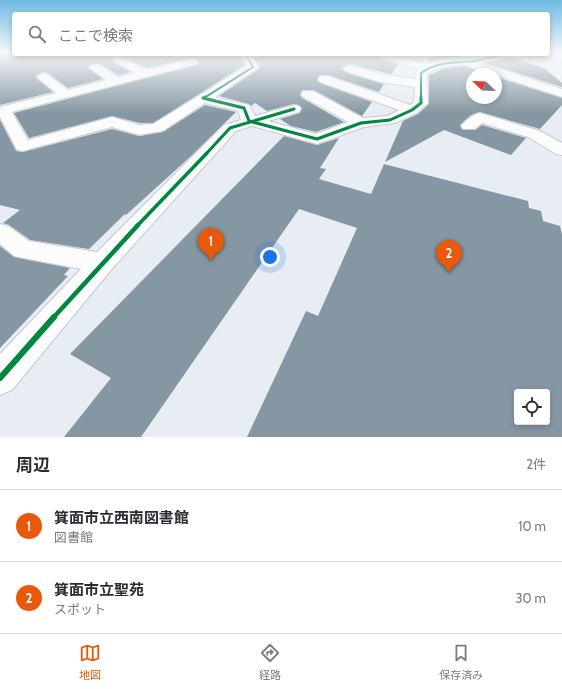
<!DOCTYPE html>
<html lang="ja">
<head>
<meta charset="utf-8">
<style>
  body { margin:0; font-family:Cabin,"Noto Sans JP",sans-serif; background:#f2f2f3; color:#2b2b33 }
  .controls { position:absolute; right:12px; bottom:12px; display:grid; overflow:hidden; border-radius:4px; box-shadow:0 2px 6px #0003 }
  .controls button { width:36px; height:36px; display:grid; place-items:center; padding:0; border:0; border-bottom:1px solid #e1e1e2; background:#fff; color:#2b2b33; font:20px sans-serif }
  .compass { position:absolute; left:466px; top:68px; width:36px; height:36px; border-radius:50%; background:#fff; box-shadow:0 2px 6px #0003; rotate:293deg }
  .you { position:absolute; left:270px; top:257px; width:14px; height:14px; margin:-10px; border:3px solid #fff; border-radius:50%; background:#1a73e8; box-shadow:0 0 0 6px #1a73e833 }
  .badge { display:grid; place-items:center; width:26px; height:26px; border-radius:50%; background:#ea580c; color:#fff; font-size:13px; font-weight:700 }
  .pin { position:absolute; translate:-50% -33px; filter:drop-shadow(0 1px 2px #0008) }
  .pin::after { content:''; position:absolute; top:21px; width:14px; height:12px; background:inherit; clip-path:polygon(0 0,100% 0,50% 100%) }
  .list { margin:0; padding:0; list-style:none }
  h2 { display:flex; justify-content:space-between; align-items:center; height:52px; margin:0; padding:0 16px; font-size:17px }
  h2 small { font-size:13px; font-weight:400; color:#7c7c81 }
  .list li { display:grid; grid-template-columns:26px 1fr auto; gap:12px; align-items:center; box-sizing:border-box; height:72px; padding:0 16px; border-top:1px solid #e1e1e2 }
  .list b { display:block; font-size:15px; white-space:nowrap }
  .list p { margin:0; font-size:13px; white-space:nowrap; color:#7c7c81 }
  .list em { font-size:13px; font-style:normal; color:#7c7c81 }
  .icon { flex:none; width:22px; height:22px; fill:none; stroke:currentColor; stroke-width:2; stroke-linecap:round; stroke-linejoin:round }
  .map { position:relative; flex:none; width:562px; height:437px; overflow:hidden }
  .search { position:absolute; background:#fff; box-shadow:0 2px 6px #0003; left:12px; right:12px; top:12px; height:44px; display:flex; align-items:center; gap:10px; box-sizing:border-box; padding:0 14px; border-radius:4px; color:#7c7c81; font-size:15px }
  .sheet { height:196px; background:#fff }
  nav { display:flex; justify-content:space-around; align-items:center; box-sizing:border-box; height:56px; border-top:1px solid #e1e1e2; background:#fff; font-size:11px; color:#7c7c81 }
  nav a { display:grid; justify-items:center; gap:2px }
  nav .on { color:#ea580c }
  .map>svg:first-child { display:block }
</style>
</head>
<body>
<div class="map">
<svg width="562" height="437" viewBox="0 0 562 437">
  <rect width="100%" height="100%" fill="#e8edf3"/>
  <!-- building -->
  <g fill="#8597a2" fill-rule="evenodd">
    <polygon points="0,53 239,54 245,65 153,123 140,123 112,116 29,138 14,113 196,65 200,62 196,59 192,58 147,68 117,55 112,59 113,62 131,72 118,75 100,64 91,64 88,68 103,79 68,88 48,73 42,72 36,76 36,78 53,92 0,105"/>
    <polygon points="252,54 379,54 381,59 398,64 391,74 349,64 342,68 345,72 384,84 379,92 328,75 319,75 317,80 320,83 372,102 362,116 314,90 302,90 300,95 302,98 344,122 316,132 291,126 280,119 300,113 302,108 299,105 294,104 267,111 255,103 251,106 249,104 219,96 260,68"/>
    <polygon points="432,54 479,54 445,58 428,62"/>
    <polygon points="510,57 544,68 562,83 562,87 486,63"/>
    <polygon points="465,66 487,74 472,74 472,98 496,98 496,77 562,98 562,105 540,129 480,112 471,115 460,125 463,130 475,130 482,125 526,138 511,155 444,130 385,162 403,121 418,114 429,104 429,75 445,68"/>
    <polygon points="205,105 236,112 190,157 126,215 125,214 89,249 30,240 9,225 3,223 20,210 0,205 0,120 16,151 23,152 112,129 139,136 163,132"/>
    <path d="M284 136 317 145 339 138 320 168 326 169 319 179 371 194 384 164 528 201 529 208 541 211 543 221 560 226 562 235V437H247L306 311 318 316 357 228 299 209 141 437H64L111 378 70 354ZM517 392H547V422H517Z"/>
    <polygon points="0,246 14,257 70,268 64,275 68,276 0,348"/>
  </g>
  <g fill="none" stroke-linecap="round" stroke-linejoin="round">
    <!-- minor casing -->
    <g stroke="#c6c9ce" stroke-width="2">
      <g id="minor">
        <path d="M240 54H250L259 67 215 97 249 105 255 116 294 105 299 106 301 109 299 112 268 121 316 134 348 122 303 97 301 94 303 91H313L363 118 387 116 399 110 320 82 318 79 320 76H328L410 105 414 102 415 87 380 82 345 71 343 69 349 65 381 74 415 79V73L419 69 381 58 380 56 381 54H390L427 64 445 59 493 54H510L509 56 481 63 562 89V97L465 65C451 65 438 66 427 74L428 103 417 113 395 123 364 127 317 144 252 126 236 131 111 270 12 390 0 395V354L81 269 23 258 14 256 0 244V224L8 226 29 241 97 252 224 125 241 120 238 111 205 103 163 131 139 135 112 127 23 151 17 150 15 146 0 117V107L56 93 37 77 43 73 47 74 68 90 106 80 91 69 89 67 91 65H99L118 77 135 73 114 61 113 59 118 56 147 70 192 59 196 60 198 62 196 64 12 112 28 140 112 117 140 125 153 124 247 66Z"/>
        <path d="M480 113 540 131 562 143V155L556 154 528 137 482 123 475 129H463L461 126C466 120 473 114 480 113Z"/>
      </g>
    </g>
    <!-- minor -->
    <use href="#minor" fill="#fcfcfd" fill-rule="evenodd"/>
    <!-- cycleway-far4 casing -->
    <g stroke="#f6f9fe" stroke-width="3.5">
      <g id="cycleway-far4">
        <polyline points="204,98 253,67 245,54"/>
        <path d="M421 98V73C438 61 455 63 475 61 485 59 495 57 505 54"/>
      </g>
    </g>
    <!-- cycleway-far3 casing -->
    <g stroke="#f6f9fe" stroke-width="5">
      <g id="cycleway-far3">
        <polyline points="205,97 203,98 244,108 249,121 317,139 361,123 390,120 412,110 421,103 421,97"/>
        <polyline points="206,154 230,128 294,109"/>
      </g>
    </g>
    <!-- cycleway-far2 casing -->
    <g stroke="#f6f9fe" stroke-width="6">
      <polyline id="cycleway-far2" points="137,226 207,153"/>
    </g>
    <!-- cycleway-far1 casing -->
    <g stroke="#f6f9fe" stroke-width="7">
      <polyline id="cycleway-far1" points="53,318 138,225"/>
    </g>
    <!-- cycleway casing -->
    <g stroke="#f6f9fe" stroke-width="8">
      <polyline id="cycleway" points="0,378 54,317"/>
    </g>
    <!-- cycleway-far4 -->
    <use href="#cycleway-far4" stroke="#00873e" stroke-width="2"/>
    <!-- cycleway-far3 -->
    <use href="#cycleway-far3" stroke="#00873e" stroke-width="3"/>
    <!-- cycleway-far2 -->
    <use href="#cycleway-far2" stroke="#00873e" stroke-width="3.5"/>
    <!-- cycleway-far1 -->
    <use href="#cycleway-far1" stroke="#00873e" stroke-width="4.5"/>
    <!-- cycleway -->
    <use href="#cycleway" stroke="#00873e" stroke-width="6"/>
  </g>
  <!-- sky -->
  <linearGradient id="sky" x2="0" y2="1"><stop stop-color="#70bae4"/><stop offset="0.46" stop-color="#f5f7fa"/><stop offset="1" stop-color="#f5f7fa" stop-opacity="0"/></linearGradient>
  <rect width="562" height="114" fill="url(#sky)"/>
</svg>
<div class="controls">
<button><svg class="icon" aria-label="locate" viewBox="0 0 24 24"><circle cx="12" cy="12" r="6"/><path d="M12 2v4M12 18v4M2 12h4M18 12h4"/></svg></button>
</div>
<svg class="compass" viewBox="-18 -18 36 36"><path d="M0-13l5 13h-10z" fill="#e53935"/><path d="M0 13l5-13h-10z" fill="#7c7c81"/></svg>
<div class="you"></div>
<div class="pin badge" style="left:211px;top:261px">1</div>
<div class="pin badge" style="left:449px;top:273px">2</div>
<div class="search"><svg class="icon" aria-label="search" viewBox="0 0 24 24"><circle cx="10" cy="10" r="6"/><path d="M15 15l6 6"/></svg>ここで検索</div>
</div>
<section class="sheet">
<h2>周辺<small>2件</small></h2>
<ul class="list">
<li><span class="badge">1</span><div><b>箕面市立西南図書館</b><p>図書館</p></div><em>10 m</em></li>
<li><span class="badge">2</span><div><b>箕面市立聖苑</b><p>スポット</p></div><em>30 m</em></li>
</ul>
</section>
<nav>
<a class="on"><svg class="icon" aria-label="map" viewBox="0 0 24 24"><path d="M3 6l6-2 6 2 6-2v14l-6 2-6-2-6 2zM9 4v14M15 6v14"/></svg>地図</a>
<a><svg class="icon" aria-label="directions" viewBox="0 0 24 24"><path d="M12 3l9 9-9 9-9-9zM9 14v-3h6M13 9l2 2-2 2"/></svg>経路</a>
<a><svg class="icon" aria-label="saved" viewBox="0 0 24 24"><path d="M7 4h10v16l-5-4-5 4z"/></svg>保存済み</a>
</nav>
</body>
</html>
